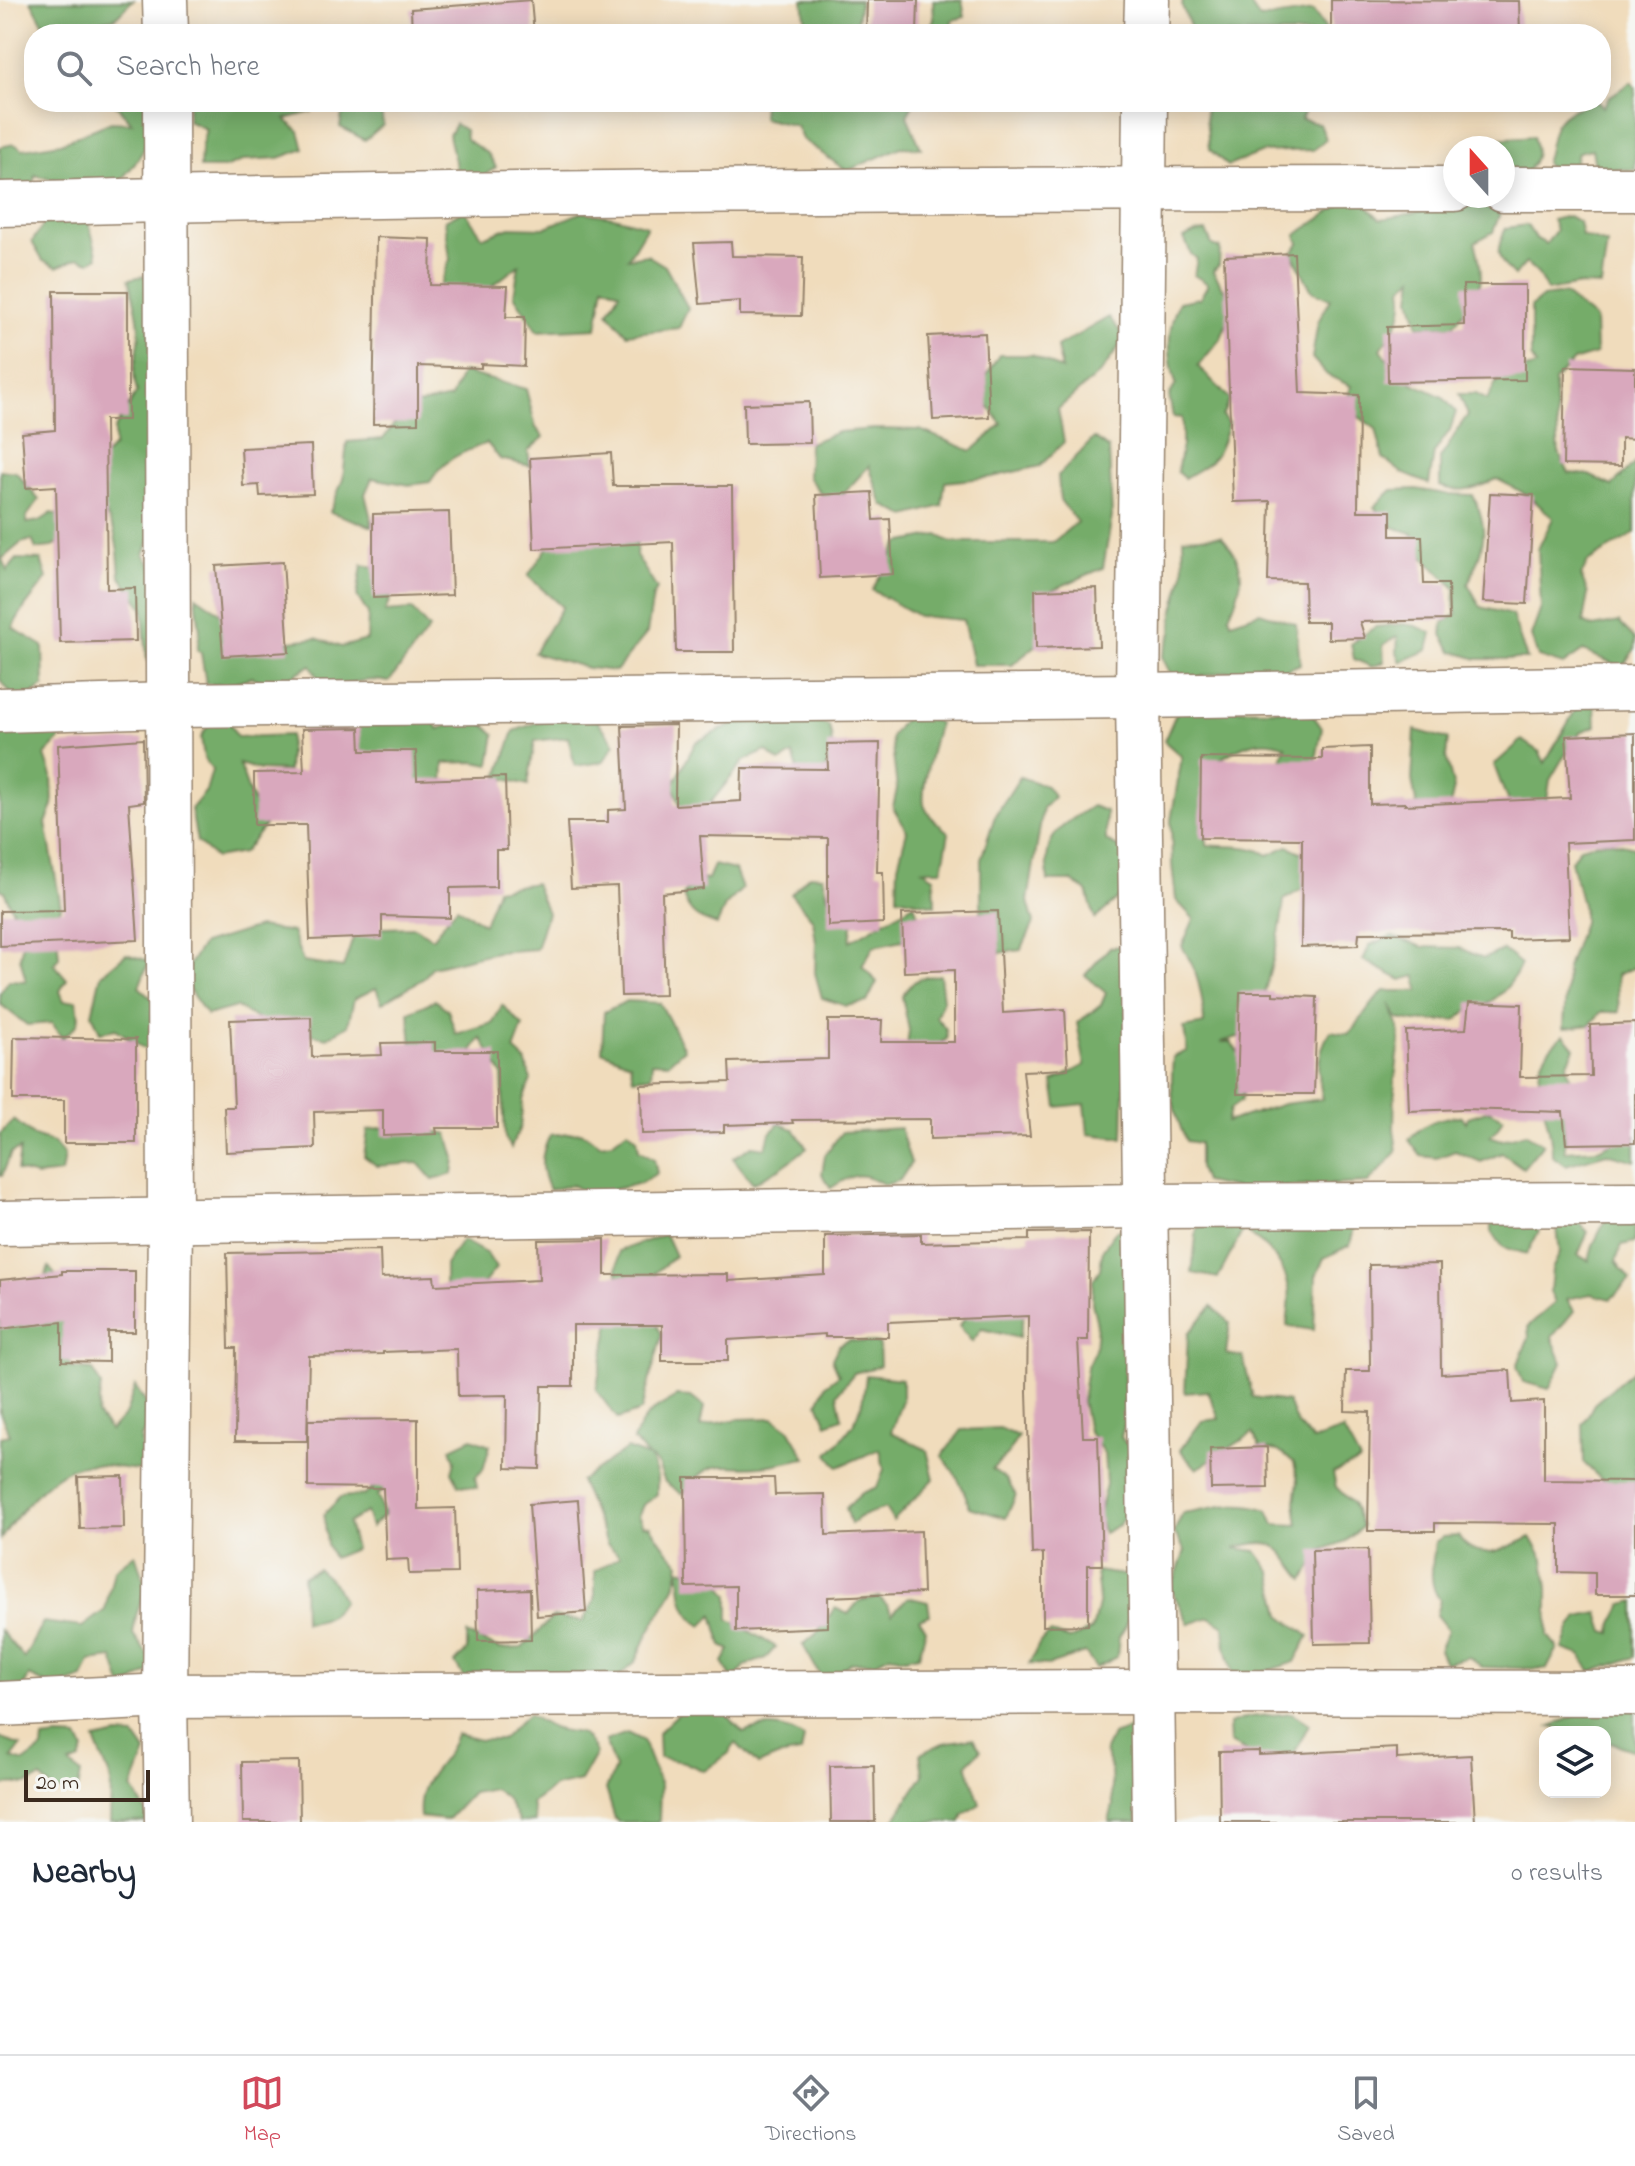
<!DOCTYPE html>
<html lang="en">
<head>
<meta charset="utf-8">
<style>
  body { margin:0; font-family:"Indie Flower",sans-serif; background:#f2f2f3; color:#1f2937 }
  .controls { position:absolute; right:24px; bottom:24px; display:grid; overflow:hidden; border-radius:16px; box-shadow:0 4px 20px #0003 }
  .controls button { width:72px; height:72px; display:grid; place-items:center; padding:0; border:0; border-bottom:2px solid #e0e1e3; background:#fff; color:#1f2937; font:40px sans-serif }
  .compass { position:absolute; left:1443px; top:136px; width:72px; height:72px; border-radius:50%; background:#fff; box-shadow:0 4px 20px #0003; rotate:339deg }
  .scale { position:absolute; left:24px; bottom:20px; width:126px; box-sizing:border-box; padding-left:8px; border:4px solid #3b2a1e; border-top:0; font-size:22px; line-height:28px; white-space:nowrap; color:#3b2a1e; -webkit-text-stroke:6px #f6f6f2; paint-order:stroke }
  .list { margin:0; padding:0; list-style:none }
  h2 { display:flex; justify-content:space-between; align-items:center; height:104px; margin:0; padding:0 32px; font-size:34px }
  h2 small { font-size:26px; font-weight:400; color:#747a83 }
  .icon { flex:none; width:44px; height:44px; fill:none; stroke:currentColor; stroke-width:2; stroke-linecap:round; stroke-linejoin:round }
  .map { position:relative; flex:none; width:1635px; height:1822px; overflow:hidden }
  .search { position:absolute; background:#fff; box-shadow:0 4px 20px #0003; left:24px; right:24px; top:24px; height:88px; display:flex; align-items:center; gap:20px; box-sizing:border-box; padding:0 28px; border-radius:32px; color:#747a83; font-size:30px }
  .sheet { height:232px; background:#fff }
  nav { display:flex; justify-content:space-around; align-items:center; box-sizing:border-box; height:112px; border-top:2px solid #e0e1e3; background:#fff; font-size:22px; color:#747a83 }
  nav a { display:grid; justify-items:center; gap:4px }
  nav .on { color:#d1495b }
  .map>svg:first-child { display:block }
</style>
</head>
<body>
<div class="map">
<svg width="1635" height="1822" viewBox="0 0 1635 1822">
  <rect width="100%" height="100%" fill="#f6f6f2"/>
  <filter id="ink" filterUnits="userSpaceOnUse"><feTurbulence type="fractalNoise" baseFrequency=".0125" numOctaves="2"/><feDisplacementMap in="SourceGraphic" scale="16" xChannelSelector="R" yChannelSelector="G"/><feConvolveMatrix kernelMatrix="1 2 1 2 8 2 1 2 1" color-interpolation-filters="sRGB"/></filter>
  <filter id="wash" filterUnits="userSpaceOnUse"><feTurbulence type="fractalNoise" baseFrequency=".006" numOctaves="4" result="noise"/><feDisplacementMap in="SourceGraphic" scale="32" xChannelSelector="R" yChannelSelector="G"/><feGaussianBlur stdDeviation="1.8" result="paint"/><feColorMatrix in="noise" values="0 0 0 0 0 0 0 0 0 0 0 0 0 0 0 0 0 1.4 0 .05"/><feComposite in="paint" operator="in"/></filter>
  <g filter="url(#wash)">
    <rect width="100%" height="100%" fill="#f0dcbc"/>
    <!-- forest -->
    <g fill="#74ac69" stroke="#586b44" stroke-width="2">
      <polygon points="133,0 115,18 72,26 43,23 31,1"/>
      <polygon points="803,0 860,0 855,34 775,34 806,25"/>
      <polygon points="933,0 962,0 965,17 952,20 951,34 926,34 934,20"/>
      <polygon points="1183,0 1247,0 1260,19 1313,11 1329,34 1210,34 1192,31 1182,6"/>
      <path d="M1631 82 1635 87V170L1595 167 1592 149 1578 152 1573 170 1558 178 1545 163C1553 140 1548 120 1574 109 1583 105 1590 102 1599 102L1603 107 1609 97Z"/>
      <path d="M113 102H146C147 110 150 120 150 129 147 155 124 177 106 195L35 175 32 190 0 195V147L14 144 23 149 61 143 111 122 132 123Z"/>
      <polygon points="188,102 314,102 312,112 285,119 299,131 304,149 279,158 245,160 224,168 200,168 201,148 206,129 188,121"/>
      <polygon points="344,102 380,102 383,125 365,140 340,127"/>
      <polygon points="763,102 914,102 907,116 921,148 901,147 847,171 802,139 796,126 762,118"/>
      <polygon points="1208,102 1309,102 1301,119 1320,124 1326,139 1313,150 1263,152 1228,166 1209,149 1205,106"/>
      <polygon points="455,124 465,130 466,139 488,154 496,167 480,180 458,176 449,135"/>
      <path d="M1533 136C1539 154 1535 162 1523 177L1503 176V148H1495L1497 139Z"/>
      <path d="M1349 199 1365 204 1380 219C1425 214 1455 195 1500 213L1493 232 1475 242C1488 287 1480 290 1453 326H1419L1411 298 1414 277 1402 288C1407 313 1395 329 1381 349L1400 377 1443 397 1456 412 1450 430 1434 453 1429 484 1402 473 1383 458 1376 429 1345 407 1351 386 1327 375 1312 358 1318 322 1330 299 1312 291 1292 253 1299 243 1296 235Z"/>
      <polygon points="464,210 483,237 510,227 544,228 582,212 614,217 647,226 628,258 647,255 665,266 688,308 679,328 627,334 608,312 620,292 604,285 597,328 537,331 514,295 519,265 483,293 437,294 450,259 445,220"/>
      <polygon points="87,216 98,257 90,262 79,258 57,267 43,261 32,242 45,222"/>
      <path d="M1568 216 1579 222 1582 236 1607 244 1601 286 1580 285 1547 291 1537 273 1526 263 1514 276C1495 258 1495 251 1506 228L1527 225 1535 238 1546 244 1556 230 1552 220Z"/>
      <path d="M1206 231 1212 245 1220 248 1219 265 1213 271 1234 306 1221 338 1198 366 1230 399 1222 416 1228 423C1219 457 1215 461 1184 478L1177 472 1182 445V418L1173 417 1169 396 1176 384C1168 356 1166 329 1179 302L1200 298 1208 284 1194 275 1197 259 1191 254 1184 238 1196 232Z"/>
      <path d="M148 275 157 525 144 554 168 591 147 662 143 608 120 576 118 551 114 531 87 475 114 446V430L137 392C131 365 136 366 139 342 141 321 134 299 129 279Z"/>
      <path d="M1564 294 1595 319 1596 354 1573 361 1554 381 1559 454 1569 473 1589 475 1612 486 1635 463V533L1588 562 1581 576 1588 594 1583 622 1593 627 1619 622 1635 639V649L1622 667 1583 651 1563 665 1538 657 1531 636 1541 608 1538 549 1553 518 1528 495 1497 479C1478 488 1460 494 1440 486V458C1451 444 1457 428 1468 415L1459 394H1476L1487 400 1499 377 1536 366 1531 357V307L1543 297Z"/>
      <polygon points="1109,317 1125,338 1102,371 1058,409 1064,442 1040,466 992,477 945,482 942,506 906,516 883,505 869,466 831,507 808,477 809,443 838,432 874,429 920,430 972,451 1002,424 977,391 999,355 1032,355 1062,370 1057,347"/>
      <path d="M462 372 526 389 536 428 544 437 528 451 530 466 500 459 487 443C461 453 446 457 430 482L410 485 372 478 365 494 373 527 330 512 343 479 347 442 383 439 407 407 451 398Z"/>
      <polygon points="1094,438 1109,449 1112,517 1103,568 1052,590 1055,630 1012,665 973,665 963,620 918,616 872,590 899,543 938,535 951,542 1053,542 1077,522 1060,500 1058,476"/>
      <path d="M0 470 16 472 39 500 27 516V523L40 521 52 513 69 518 72 536 51 547 36 549 32 540 21 543 2 559 7 571 17 559 41 560 47 578C36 595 20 609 13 628L43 646 44 686 20 704 0 680Z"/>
      <path d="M1416 489 1445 494 1473 495C1491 532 1483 548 1468 584L1481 607 1512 615 1527 659H1477L1452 651 1442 635 1443 623 1457 614 1454 607 1455 588 1423 557 1412 533 1393 527 1374 507 1392 490Z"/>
      <polygon points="639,514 636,555 657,589 653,596 647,633 616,671 588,668 534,653 562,607 528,576 552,541"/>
      <path d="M1221 536C1247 564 1245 582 1229 616L1231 622 1260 612 1296 624 1300 664 1281 672 1228 671 1175 682 1162 657 1172 633 1173 614 1184 573 1183 538Z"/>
      <path d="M362 565 401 571 385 612 412 610 429 629 389 682C364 677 348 683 326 693L311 665 272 688 253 677 226 685 206 684 201 653 197 650 200 631 196 596 215 609 246 637 264 644 316 638 341 647 367 640 368 614 357 596Z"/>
      <polygon points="1403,624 1416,626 1432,633 1428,650 1401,662 1397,652 1398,636 1383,645 1384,662 1372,667 1354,659 1351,644 1375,627"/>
      <polygon points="1595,706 1596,726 1580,732 1560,763 1550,780 1546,807 1517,826 1494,765 1522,740 1539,751 1545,763 1577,707"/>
      <path d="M780 707 829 726C837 752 828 776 804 789L793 754 780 762 766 751 744 761 699 817 683 813 673 785 696 742 758 712 767 723Z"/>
      <path d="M1178 709 1309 710 1322 728 1314 771 1276 779 1285 746C1255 733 1230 752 1206 769L1207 845C1229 848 1250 843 1268 855L1288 846 1310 856 1307 886 1284 900C1280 945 1264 987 1255 1032L1221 1042H1231L1250 1069 1241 1101 1230 1109 1227 1122 1283 1104 1323 1099C1317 1076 1316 1051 1331 1031L1348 1034C1362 1022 1369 1004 1384 991H1419L1416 976 1401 980 1363 960 1370 945 1391 936 1423 947 1460 948 1483 959 1503 950 1521 964C1515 978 1505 992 1491 1001 1477 1010 1472 1004 1457 1020L1416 1022 1398 1019 1389 1003 1399 1028 1400 1041 1395 1078 1394 1129 1397 1152 1368 1183 1239 1189 1204 1182 1199 1168V1143L1186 1141C1172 1109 1170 1092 1173 1057L1187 1051 1184 1028 1204 1024C1203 994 1198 972 1182 946L1194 919 1176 900 1172 865 1171 820 1182 757 1164 741Z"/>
      <polygon points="568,711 595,717 615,744 603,762 575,766 568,737 535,741 528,785 498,777 514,731"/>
      <polygon points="429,715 439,729 474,716 495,734 490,765 475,762 444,763 443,787 420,800 356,757 360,724"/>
      <path d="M60 717 67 732 45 755 52 776 53 806 46 823 61 907 53 925 57 935 59 957 54 964 67 979 60 991 64 1001 76 1000C81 1022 81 1024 62 1038L52 1023 27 1025 0 1004V993L9 980 26 981 20 957 24 936 4 891 0 889V723Z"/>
      <path d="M905 717H925L939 723C934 737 921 790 924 804 927 816 940 825 949 833L942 870H923L934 877 935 905 897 897 898 865 907 831 893 807 897 789 891 737Z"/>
      <polygon points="228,720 237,737 290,735 288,771 260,770 239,764 249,792 265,825 243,853 215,858 197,842 191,809 206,791 212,770 204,758 201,737 210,722"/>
      <polygon points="1415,730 1448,739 1446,757 1454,788 1445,827 1423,840 1412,780"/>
      <polygon points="1020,777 1046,786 1054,797 1043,808 1028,901 1034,923 1021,950 999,953 981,911 981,859 995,816"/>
      <path d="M1092 806 1106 811V841L1124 850 1128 890 1095 919 1087 891 1071 881H1048C1042 836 1057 829 1092 806Z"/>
      <polygon points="1608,841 1635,847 1635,967 1617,975 1619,1012 1601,1012 1590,1025 1564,1028 1567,968 1583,922 1583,909 1571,861 1580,847"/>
      <path d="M714 865 735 870 742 889 725 906 717 925C699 919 690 916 683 896L691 881 708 879Z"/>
      <polygon points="809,875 823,876 828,897 853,919 850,941 914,904 923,929 903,940 874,946 862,966 877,982 867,1002 846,1006 822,998 815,973 816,942 813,920 791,894"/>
      <polygon points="535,883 547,913 536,949 496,952 432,967 424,978 382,1003 376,988 354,999 348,1025 327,1038 261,1021 236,1007 207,1015 180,977 203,944 258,927 292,932 303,962 343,968 356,929 414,927 432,938 457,907 484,924 497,889"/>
      <polygon points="1128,946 1123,1138 1088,1134 1085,1104 1057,1107 1053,1082 1085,1065 1077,1023 1101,1005 1106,993 1085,975 1110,947"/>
      <polygon points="126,954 149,961 139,987 154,1000 148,1051 116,1029 100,1032 92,1014 101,975"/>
      <path d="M940 975 943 1000 936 1017 946 1029 947 1039 925 1051 907 1046 909 1030 902 997C912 979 920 977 940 975Z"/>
      <polygon points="435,1000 448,1010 456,1034 493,1023 502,1005 523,1026 514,1050 525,1060 531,1080 523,1100 520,1127 511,1148 505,1138 502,1074 481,1038 461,1066 414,1067 409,1012"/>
      <polygon points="627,1001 660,1003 684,1049 668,1063 652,1062 651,1076 633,1078 630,1063 602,1051 604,1012"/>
      <path d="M1564 1035 1575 1048 1567 1065 1570 1076 1556 1096 1565 1106V1151L1598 1149 1626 1136H1635V1161L1607 1153 1566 1165 1552 1156C1553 1108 1515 1072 1564 1035Z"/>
      <path d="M1489 1110 1503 1117 1498 1128 1490 1136 1502 1140 1525 1133 1543 1144 1523 1168 1502 1153 1481 1162 1455 1151 1437 1158 1421 1156 1409 1140C1422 1123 1442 1116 1462 1116L1466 1122 1468 1117Z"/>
      <polygon points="14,1120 34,1136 54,1143 64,1156 61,1173 36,1176 17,1171 20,1149 11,1153 2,1176 0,1176 0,1134"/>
      <polygon points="403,1124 448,1134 455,1158 453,1174 433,1180 418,1163 377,1166 364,1156 368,1130"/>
      <polygon points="779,1124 794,1129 807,1148 781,1168 753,1183 733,1158 752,1146 766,1148 770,1133"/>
      <path d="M900 1128 911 1163 900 1180 885 1185C861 1171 854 1173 831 1188L822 1174 825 1155 842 1132Z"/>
      <path d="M628 1130 637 1138 639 1150 654 1159 657 1173 641 1183 590 1195 572 1185 549 1190C539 1169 540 1156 550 1135L581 1132 600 1144 612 1142Z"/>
      <polygon points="1567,1210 1588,1232 1578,1255 1589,1261 1593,1245 1607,1217 1635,1223 1635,1242 1622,1245 1616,1261 1630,1280 1611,1299 1591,1294 1567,1299 1574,1311 1552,1337 1562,1363 1549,1389 1523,1382 1517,1366 1529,1338 1528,1326 1555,1303 1550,1292 1552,1269 1560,1253 1555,1211"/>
      <path d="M1235 1211 1296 1231 1312 1221 1355 1223 1350 1245 1324 1258 1316 1276 1314 1330 1287 1326C1288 1314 1291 1299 1289 1288 1284 1261 1264 1244 1243 1230L1218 1278 1192 1273 1197 1228Z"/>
      <polygon points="1534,1215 1539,1231 1527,1254 1503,1247 1492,1232 1492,1218"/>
      <polygon points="1122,1229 1130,1245 1127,1346 1124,1374 1126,1418 1121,1437 1135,1455 1122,1477 1128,1510 1119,1525 1104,1533 1098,1517 1106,1484 1104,1453 1088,1431 1082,1401 1087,1366 1095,1349 1097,1324 1092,1303 1093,1280 1100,1269 1103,1249 1116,1231"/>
      <polygon points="665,1234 675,1256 656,1272 651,1313 662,1335 641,1411 618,1419 596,1390 611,1318 626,1296 617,1270 619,1251"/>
      <polygon points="462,1240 487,1254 496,1268 480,1288 445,1287 445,1265"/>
      <path d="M49 1267 75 1300 62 1342 71 1368 93 1370 101 1386 97 1415 110 1431 126 1413 135 1386 155 1417 141 1437V1470C123 1469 102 1463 84 1465 53 1468 17 1514 1 1539L0 1437 10 1435 0 1413V1320L33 1306Z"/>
      <polygon points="1026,1304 1019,1338 982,1329 972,1342 959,1326 974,1307"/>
      <path d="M1212 1306 1230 1323 1226 1354 1243 1357 1253 1397 1288 1402 1297 1424 1313 1440 1343 1430 1360 1461 1333 1473 1336 1487 1352 1503 1362 1527 1346 1541 1321 1550 1304 1580C1278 1548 1279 1535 1234 1548L1256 1551 1272 1573 1281 1615 1309 1636 1295 1662 1235 1681 1226 1647 1224 1626 1210 1617 1189 1624 1171 1589 1185 1551 1174 1532 1183 1513C1216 1508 1236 1499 1268 1510L1274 1524 1298 1525 1295 1502 1298 1481 1294 1462 1278 1451 1260 1448 1253 1433 1197 1469 1180 1450 1202 1421 1219 1419 1208 1391 1185 1393 1188 1334Z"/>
      <polygon points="849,1340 879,1344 880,1366 854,1373 837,1394 842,1418 827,1424 818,1403 826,1385 839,1375 832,1359 839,1345"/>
      <polygon points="1635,1369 1635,1492 1603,1481 1584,1463 1583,1424 1594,1404"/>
      <path d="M866 1375 902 1379V1400L891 1432 927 1450 934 1479 893 1521 885 1508 859 1517 851 1524 846 1508 862 1493 877 1487 884 1469 880 1449 838 1467 828 1454C857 1422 862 1418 866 1375Z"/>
      <path d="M676 1396 691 1397 704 1407 700 1427 738 1419 774 1418 789 1429 806 1458C792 1460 776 1465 761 1466 717 1470 715 1454 682 1494L665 1482 658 1465 650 1457 657 1476V1494L643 1505 638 1516 643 1525 650 1526 670 1554 680 1563 679 1569 713 1575 729 1595V1619L776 1647 766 1658 745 1666 733 1681 723 1662 730 1650 722 1646 713 1615 702 1626C680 1610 683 1595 679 1570L675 1587 648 1634 636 1661 611 1684 507 1687 488 1671 471 1674 464 1678 455 1663 467 1650V1634L499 1649 522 1648 553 1617 583 1621 595 1600V1571L620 1556 607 1544 580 1481 627 1449 649 1457 633 1440C642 1418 653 1408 674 1399Z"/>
      <path d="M999 1428 1018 1436 1008 1454 992 1469 1006 1479 1016 1495 1006 1518 969 1507C965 1488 954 1471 942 1456L962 1430Z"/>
      <polygon points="472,1438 490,1445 483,1470 475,1477 477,1488 459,1485 452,1472 455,1461 451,1448"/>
      <polygon points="390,1474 402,1485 377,1494 384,1515 371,1527 366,1512 348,1523 355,1549 333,1558 327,1545 324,1514 341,1497 365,1495"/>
      <path d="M1458 1536C1477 1564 1506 1549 1531 1537L1544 1559 1548 1588V1636L1558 1648 1547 1669 1482 1667 1469 1657 1445 1663 1439 1650 1448 1630 1436 1615 1440 1600C1427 1584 1433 1562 1435 1542L1443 1537Z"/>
      <polygon points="135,1554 146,1587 136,1616 133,1634 157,1668 123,1688 113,1658 90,1661 83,1678 55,1688 29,1676 16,1701 0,1704 0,1630 24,1658 43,1622 82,1627 105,1610 114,1570"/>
      <path d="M318 1569 334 1583 343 1601C331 1617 323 1621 304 1622L303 1576Z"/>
      <polygon points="1096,1571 1129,1576 1133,1602 1126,1626 1119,1637 1117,1657 1096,1668 1085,1653 1049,1665 1029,1664 1040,1642 1051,1633 1070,1639 1092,1630 1099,1600"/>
      <polygon points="879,1597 888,1606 892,1614 908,1597 928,1602 930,1615 919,1619 926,1629 919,1655 905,1658 890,1655 876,1662 850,1663 836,1674 821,1677 803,1645 816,1634 835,1608 848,1614 859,1601"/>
      <polygon points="1635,1601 1635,1657 1591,1672 1581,1655 1563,1649 1571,1627 1579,1617 1599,1613 1605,1632 1612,1634 1613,1623 1623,1604"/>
      <polygon points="1635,1705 1635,1751 1605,1740 1605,1732 1573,1732 1550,1727 1587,1710"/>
      <path d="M682 1710H723L743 1733C766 1724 783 1725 804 1738L801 1753 777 1757 758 1765 736 1743 729 1753 704 1771 684 1762 659 1758 658 1733Z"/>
      <polygon points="1292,1713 1309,1724 1289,1764 1289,1773 1230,1743 1229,1724 1249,1717"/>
      <path d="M528 1714C536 1719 544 1724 552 1728 578 1737 579 1723 596 1753L580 1781 554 1787 532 1803 535 1822H519L506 1798 494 1789 472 1793 447 1820 420 1817C416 1774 445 1770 456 1734L480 1740H501Z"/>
      <polygon points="1133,1728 1137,1822 1109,1822 1113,1805 1111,1771 1105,1750 1112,1735"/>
      <polygon points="627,1733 643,1741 660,1785 659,1822 618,1822 615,1819 606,1789 615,1769 605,1741"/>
      <polygon points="119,1735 135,1736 146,1752 132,1788 148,1815 145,1822 110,1822 111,1780 95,1740"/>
      <polygon points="58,1737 78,1738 84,1750 80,1760 70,1764 81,1774 78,1789 55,1791 41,1778 27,1784 0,1785 0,1738 21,1746 12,1758 24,1762 42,1749 43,1739"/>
      <polygon points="973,1738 981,1750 967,1764 980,1804 964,1814 961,1822 893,1822 923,1775 920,1754 943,1743"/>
    </g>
    <g id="blocks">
      <!-- building -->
      <g fill="#d9a8bd">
        <polygon points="531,0 534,34 412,34 411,9"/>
        <polygon points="867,0 918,0 917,34 866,34"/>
        <polygon points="1331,0 1519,1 1520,34 1331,34"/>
        <polygon points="376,237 431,239 430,285 508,286 506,317 525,317 524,366 481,364 481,368 418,366 418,423 373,424"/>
        <polygon points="731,242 732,256 803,257 801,316 740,315 740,301 700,304 694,243"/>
        <polygon points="1294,253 1300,393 1359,395 1358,511 1391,511 1391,536 1422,536 1424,584 1448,584 1449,620 1360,622 1365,638 1328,639 1328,622 1305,622 1304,582 1268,581 1270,501 1233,502 1224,256"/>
        <polygon points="1463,285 1525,285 1525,380 1388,382 1387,327 1464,325"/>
        <polygon points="54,291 128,291 128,420 105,420 107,589 135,588 136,641 60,643 56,486 26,488 22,433 55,430"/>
        <polygon points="985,333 989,417 933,420 928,336"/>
        <polygon points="1565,366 1635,368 1635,439 1621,438 1621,466 1563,465"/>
        <polygon points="809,402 810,443 745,444 744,404"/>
        <polygon points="311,445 313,494 260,496 259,485 243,486 241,448"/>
        <polygon points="611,453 613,486 732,486 734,652 676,652 673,542 534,549 530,458"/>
        <polygon points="872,492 874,520 890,519 893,574 820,578 816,495"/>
        <polygon points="1490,493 1534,495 1527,604 1483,602"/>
        <polygon points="449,512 452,595 373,598 373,514"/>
        <polygon points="283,562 289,652 223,656 216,566"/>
        <polygon points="1097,588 1099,646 1036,648 1035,590"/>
        <polygon points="676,725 675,805 741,801 742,768 828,769 827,744 880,743 877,872 883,872 884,923 828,926 828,838 700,836 704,889 662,893 665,995 621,996 617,886 571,888 567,822 608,822 608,810 626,809 622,726"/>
        <polygon points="360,728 361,751 416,751 417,780 505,777 507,850 496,850 496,887 450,888 450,918 382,916 382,937 310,940 306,825 254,825 254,773 304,772 302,729"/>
        <polygon points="1635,733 1635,840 1565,843 1569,937 1509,939 1509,932 1359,933 1358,945 1301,947 1302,839 1200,838 1201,758 1322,759 1322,749 1370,747 1370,804 1405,803 1405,805 1570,798 1566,736"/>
        <polygon points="143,739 144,802 129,804 138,940 0,946 0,911 64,910 58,745"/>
        <polygon points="998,911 1003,1013 1065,1009 1068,1069 1023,1071 1030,1136 930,1139 930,1119 792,1120 793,1123 724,1125 724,1132 642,1134 641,1085 730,1082 729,1062 828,1059 828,1020 882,1020 881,1042 954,1042 954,970 904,972 902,914"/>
        <polygon points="1240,992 1273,992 1273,995 1317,997 1314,1094 1237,1094"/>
        <polygon points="1469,1002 1522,1004 1520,1077 1591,1076 1590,1025 1635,1023 1635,1143 1566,1144 1563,1112 1464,1109 1409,1111 1406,1031 1466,1029"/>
        <polygon points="311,1017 312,1057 382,1055 381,1043 435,1042 435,1051 497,1051 497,1128 436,1128 437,1134 383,1136 383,1110 314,1112 315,1148 226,1152 224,1107 234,1107 230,1020"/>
        <polygon points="14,1037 136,1039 136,1143 64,1143 64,1100 13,1100"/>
        <polygon points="1089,1232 1088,1340 1078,1340 1083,1437 1098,1437 1102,1565 1088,1565 1088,1625 1043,1626 1043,1553 1032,1554 1027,1392 1028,1316 888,1322 888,1337 825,1337 825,1334 728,1340 728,1361 662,1361 662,1325 573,1325 573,1386 542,1386 540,1469 506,1468 507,1395 458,1396 457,1349 383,1352 383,1354 309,1356 307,1441 235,1441 236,1348 229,1348 227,1253 380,1250 381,1278 434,1276 435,1285 539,1280 538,1240 605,1239 605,1275 728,1274 728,1281 825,1275 825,1236 921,1234 921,1243 1029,1240 1029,1233"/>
        <polygon points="1440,1264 1441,1374 1510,1370 1512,1403 1544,1401 1544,1480 1635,1481 1635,1595 1595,1595 1595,1573 1559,1572 1559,1524 1435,1523 1435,1531 1368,1531 1370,1412 1345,1411 1346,1371 1370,1371 1369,1265"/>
        <polygon points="62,1271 135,1271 135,1332 108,1332 108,1362 62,1361 62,1322 0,1329 0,1280 62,1274"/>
        <polygon points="418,1419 418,1509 455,1508 457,1573 409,1574 408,1559 386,1560 383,1488 308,1487 308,1420"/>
        <polygon points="1267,1447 1268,1488 1211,1489 1210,1449"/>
        <polygon points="123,1476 124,1528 80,1529 78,1477"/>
        <polygon points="685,1478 774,1478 775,1495 825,1494 826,1535 921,1531 923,1593 828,1597 828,1627 736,1631 736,1586 686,1587"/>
        <polygon points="578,1500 586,1612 537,1616 529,1504"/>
        <polygon points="1368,1549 1370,1643 1314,1644 1312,1550"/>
        <polygon points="530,1589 531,1640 478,1641 477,1591"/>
        <polygon points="1397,1748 1397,1759 1471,1755 1475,1822 1220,1822 1219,1752 1259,1751 1259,1755"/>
        <polygon points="299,1761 300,1822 243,1822 242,1762"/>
        <polygon points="874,1765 875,1822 831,1822 830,1766"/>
      </g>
    </g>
  </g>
  <g filter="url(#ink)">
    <use href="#blocks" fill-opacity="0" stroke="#96836d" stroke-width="2"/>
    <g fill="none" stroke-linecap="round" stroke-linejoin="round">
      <!-- minor casing -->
      <g stroke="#96836d" stroke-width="47">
        <g id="minor">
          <polyline points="165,0 166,34"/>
          <polyline points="1146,34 1147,0"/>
          <polyline points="166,102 170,1220 165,1696 167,1822"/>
          <polyline points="1145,102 1138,696 1154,1822"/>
          <polyline points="1503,189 1635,189"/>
          <path d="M0 204C485 191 970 189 1455 189"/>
          <polyline points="0,710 169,705 1138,696 1635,688"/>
          <polyline points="0,1223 1144,1206 1635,1204"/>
          <polyline points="0,1704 165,1696 1154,1692 1635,1693"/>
        </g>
      </g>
      <!-- minor -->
      <use href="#minor" stroke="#fff" stroke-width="44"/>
    </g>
  </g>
</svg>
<div class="controls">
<button><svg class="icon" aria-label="layers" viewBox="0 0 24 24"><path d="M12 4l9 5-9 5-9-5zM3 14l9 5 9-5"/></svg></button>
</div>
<svg class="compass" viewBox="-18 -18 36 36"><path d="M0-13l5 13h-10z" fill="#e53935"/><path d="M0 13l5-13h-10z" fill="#747a83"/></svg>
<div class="scale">20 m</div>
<div class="search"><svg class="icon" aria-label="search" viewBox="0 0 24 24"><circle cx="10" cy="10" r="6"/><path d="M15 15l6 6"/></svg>Search here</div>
</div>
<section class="sheet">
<h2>Nearby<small>0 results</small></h2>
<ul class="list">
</ul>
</section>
<nav>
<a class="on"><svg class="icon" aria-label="map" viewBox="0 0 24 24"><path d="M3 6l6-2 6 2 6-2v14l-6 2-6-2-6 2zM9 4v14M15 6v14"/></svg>Map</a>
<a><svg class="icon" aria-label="directions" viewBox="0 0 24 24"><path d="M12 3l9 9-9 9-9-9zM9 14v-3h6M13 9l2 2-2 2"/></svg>Directions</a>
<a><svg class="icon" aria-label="saved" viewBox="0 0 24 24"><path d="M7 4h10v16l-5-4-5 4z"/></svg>Saved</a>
</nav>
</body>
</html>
